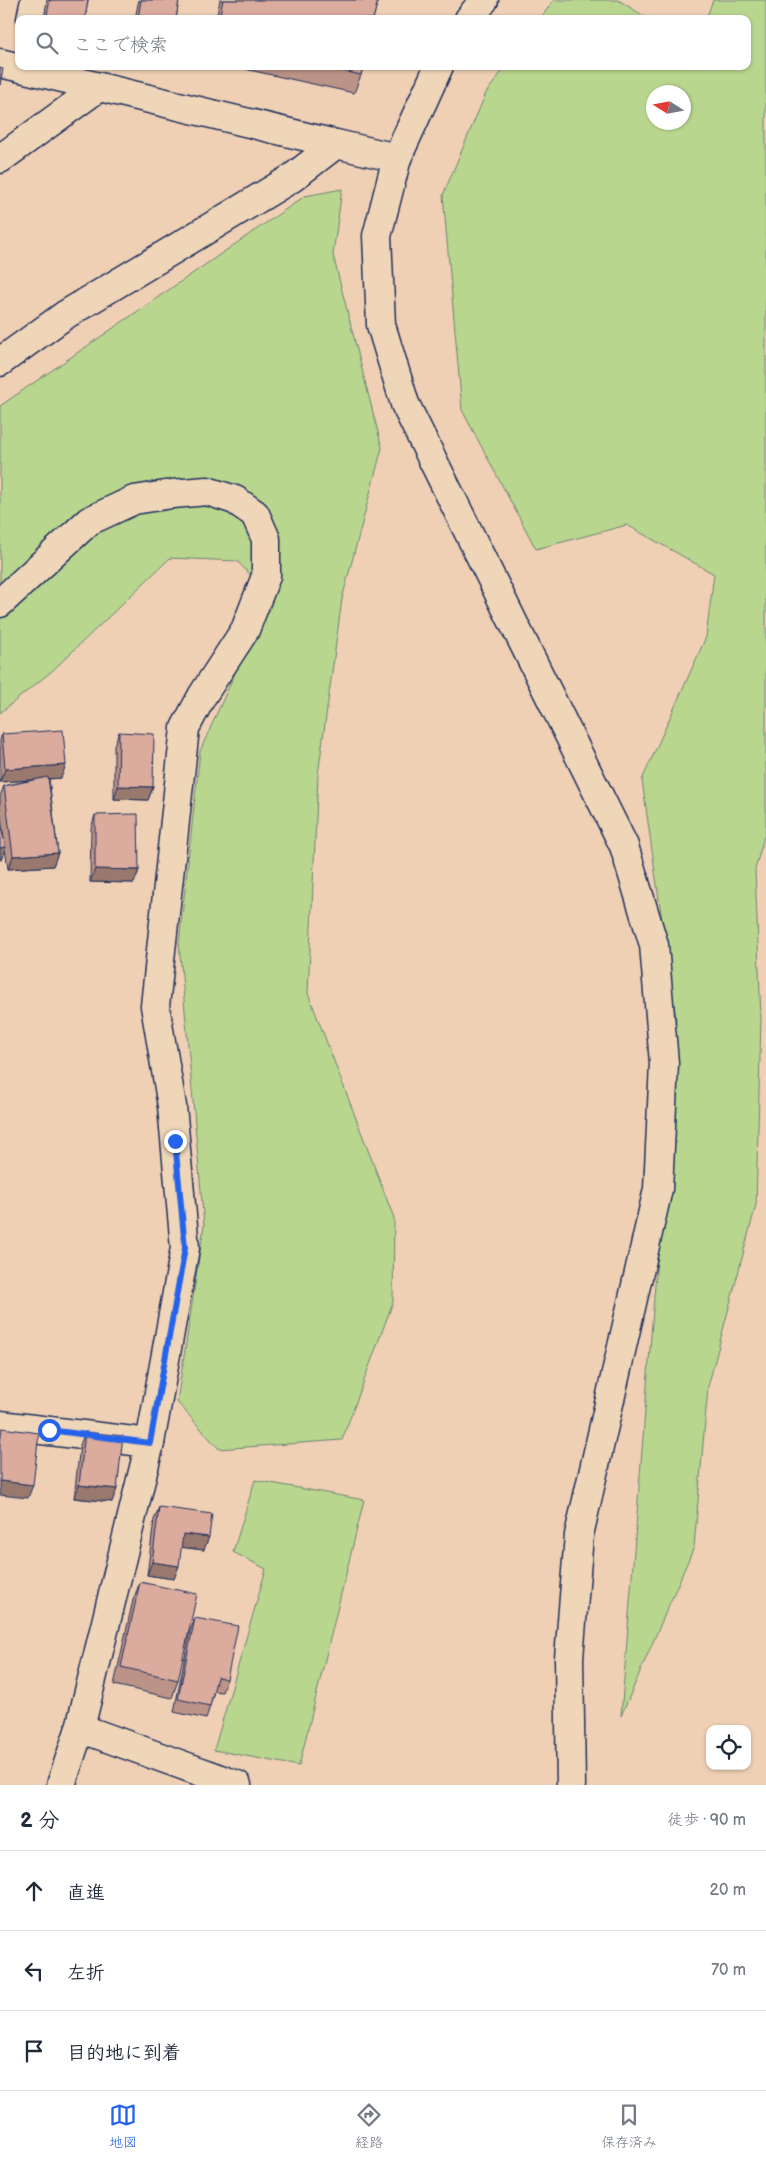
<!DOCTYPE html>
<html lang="ja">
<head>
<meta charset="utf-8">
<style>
  body { margin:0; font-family:"Balsamiq Sans","Klee One",sans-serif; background:#f6f6f7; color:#1f2937 }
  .controls { position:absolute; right:15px; bottom:15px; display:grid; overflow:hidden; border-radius:10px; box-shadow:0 1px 4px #0004 }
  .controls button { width:45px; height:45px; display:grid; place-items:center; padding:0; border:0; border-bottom:1px solid #e0e1e3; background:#fff; color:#1f2937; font:25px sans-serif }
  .compass { position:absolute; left:646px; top:85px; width:45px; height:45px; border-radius:50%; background:#fff; box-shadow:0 1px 4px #0004; rotate:281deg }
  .stop { position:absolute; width:15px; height:15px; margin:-11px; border:4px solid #2563eb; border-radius:50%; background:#fff }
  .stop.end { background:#2563eb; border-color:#fff; box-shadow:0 1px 5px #0008 }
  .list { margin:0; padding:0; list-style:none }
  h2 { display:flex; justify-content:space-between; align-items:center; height:65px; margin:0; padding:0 20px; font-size:21px }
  h2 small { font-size:16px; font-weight:400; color:#747a83 }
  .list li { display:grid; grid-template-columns:32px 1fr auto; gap:15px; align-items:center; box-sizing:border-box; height:80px; padding:0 20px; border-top:1px solid #e0e1e3 }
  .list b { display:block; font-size:19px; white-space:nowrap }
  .list em { font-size:16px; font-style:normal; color:#747a83 }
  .icon { flex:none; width:28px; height:28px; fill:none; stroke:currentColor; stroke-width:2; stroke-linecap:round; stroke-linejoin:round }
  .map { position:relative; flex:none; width:766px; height:1785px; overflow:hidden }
  .search { position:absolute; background:#fff; box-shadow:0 1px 4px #0004; left:15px; right:15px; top:15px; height:55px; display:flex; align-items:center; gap:12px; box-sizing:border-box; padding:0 18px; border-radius:10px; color:#747a83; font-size:19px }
  .sheet { height:305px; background:#fff }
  nav { display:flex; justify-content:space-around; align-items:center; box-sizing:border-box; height:70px; border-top:1px solid #e0e1e3; background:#fff; font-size:14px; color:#747a83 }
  nav a { display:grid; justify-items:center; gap:2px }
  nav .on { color:#2563eb }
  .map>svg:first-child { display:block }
</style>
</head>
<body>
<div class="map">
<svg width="766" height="1785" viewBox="0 0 766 1785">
  <rect width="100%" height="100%" fill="#f0d0b4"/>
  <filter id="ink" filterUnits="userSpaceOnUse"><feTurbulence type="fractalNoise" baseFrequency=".02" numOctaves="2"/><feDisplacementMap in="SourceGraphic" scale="10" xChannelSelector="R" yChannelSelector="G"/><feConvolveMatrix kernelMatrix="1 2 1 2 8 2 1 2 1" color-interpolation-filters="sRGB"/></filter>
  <g filter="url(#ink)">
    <!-- green -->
    <g fill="#b9d68e" stroke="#6a8276" fill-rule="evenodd">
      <polygon points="554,0 618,0 649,19 540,19"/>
      <path d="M713 0H766V829L755 870 761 1018 756 1205 708 1387 694 1547 621 1716 676 1019 642 780 706 637 714 574 627 525 536 549 462 410 443 195 486 93 506 66H747V19H706ZM654 92H684V122H654Z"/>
      <polygon points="342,189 333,255 382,448 342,599 318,775 308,993 394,1218 393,1302 342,1440 219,1449 177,1402 204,1225 179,943 200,751 270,595 237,561 170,558 52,671 0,713 0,406 305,196"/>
      <polygon points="255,1480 364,1500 299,1766 214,1750 266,1569 233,1552"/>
    </g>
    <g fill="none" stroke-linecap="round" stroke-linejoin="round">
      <!-- minor casing -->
      <g stroke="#1b2f5e" stroke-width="31">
        <g id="minor">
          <polyline points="31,19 35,0"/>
          <polyline points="0,63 336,144"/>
          <polyline points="0,159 99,87"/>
          <polyline points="0,1425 150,1443"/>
          <polyline points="80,1728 237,1785"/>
        </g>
      </g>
      <!-- tertiary casing -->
      <g stroke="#1b2f5e" stroke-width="31">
        <g id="tertiary">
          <polyline points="469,19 484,0"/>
          <polyline points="439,66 397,158 377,236 381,325 405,404 624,846 654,945 664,1063 658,1189 579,1535 569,1658 571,1785"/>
          <polyline points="0,362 65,315 292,178 336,144 397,158"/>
          <polyline points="0,603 89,521 134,500 172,494 207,491 235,500 255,514 266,539 266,576 245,630 202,696 185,728 155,1006 172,1106 185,1248 150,1443 80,1728 61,1785"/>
        </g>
      </g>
      <!-- minor -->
      <use href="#minor" stroke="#f0d6b8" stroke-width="28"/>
      <!-- tertiary -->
      <use href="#tertiary" stroke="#f0d6b8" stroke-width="28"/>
    </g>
    <!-- wall -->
    <g fill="#bc9387" stroke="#1b2f5e">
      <polygon points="47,0 88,0 85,19 44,19"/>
      <polygon points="139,0 179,0 176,19 135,19 138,4"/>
      <polygon points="220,0 378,0 373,19 216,19"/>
      <polygon points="231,66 363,66 361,75 354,93"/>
      <polygon points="119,732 153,787 148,800 114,799 114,745"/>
      <polygon points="2,734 61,778 49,779 58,853 53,866 8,869 5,848 1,860 4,840 0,807 0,796 4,786 31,780 0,782 0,740"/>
      <polygon points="95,815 139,870 134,883 90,882 91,828"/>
      <polygon points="85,1432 112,1502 74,1498 80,1445"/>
      <polygon points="159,1507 204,1550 181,1547 174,1579 147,1575 154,1520"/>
      <polygon points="140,1582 178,1680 172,1698 114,1685 133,1600"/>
      <polygon points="195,1618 227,1679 222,1692 214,1691 210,1706 206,1719 174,1712 190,1631"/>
    </g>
    <!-- shaded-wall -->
    <g fill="#99786e" stroke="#1b2f5e">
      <polygon points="66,765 61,778 0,782 5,769"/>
      <polygon points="118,786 153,787 148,800 114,799"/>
      <polygon points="6,847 1,860 0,860 0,848"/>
      <polygon points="58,853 53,866 8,869 13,856"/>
      <polygon points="95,869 139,870 134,883 90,882"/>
      <polygon points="0,1481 33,1485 28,1498 0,1495"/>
      <polygon points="79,1485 117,1489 112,1502 74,1498"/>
      <polygon points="183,1534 209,1537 204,1550 178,1547"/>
      <polygon points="152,1562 179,1566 174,1579 147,1575"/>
    </g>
    <!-- building -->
    <g fill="#dbab9d" stroke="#1b2f5e">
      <polygon points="50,0 88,0 85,19 46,19"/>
      <polygon points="141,0 179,0 176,19 138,19"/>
      <polygon points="223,0 378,0 373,19 219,19"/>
      <polygon points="321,66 363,66 361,75"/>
      <polygon points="0,68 3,69 0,85"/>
      <polygon points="63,730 66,765 5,769 2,734"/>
      <polygon points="119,732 154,734 153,787 118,786"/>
      <polygon points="48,777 58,853 13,856 4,786"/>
      <polygon points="138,814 139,870 95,869 95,815"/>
      <polygon points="0,824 6,847 0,848"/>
      <polygon points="2,1428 39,1433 33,1485 0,1481 0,1443"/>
      <polygon points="85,1432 123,1436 117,1489 79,1485"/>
      <polygon points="159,1507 212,1514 209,1537 183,1534 179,1566 152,1562"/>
      <polygon points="140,1582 197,1594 178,1680 121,1667"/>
      <polygon points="195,1618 238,1626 227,1679 217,1677 210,1706 178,1699"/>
    </g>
  </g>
  <g fill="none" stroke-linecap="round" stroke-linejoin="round" filter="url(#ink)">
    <!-- route -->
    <polyline stroke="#2563eb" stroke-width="6" points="49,1430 150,1443 185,1248 175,1141"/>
  </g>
</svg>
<div class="controls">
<button><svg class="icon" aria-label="locate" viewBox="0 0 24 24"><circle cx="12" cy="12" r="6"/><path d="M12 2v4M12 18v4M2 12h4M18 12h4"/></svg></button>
</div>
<svg class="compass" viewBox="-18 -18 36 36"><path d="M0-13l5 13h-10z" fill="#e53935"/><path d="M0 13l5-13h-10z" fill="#747a83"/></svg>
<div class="stop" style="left:49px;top:1430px"></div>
<div class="stop end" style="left:175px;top:1141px"></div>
<div class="search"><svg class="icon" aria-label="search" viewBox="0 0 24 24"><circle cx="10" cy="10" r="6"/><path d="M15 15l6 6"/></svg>ここで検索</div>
</div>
<section class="sheet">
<h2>2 分<small>徒歩 · 90 m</small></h2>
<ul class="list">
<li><svg class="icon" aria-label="ahead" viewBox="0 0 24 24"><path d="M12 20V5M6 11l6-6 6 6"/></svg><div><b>直進</b></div><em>20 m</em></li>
<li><svg class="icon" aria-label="left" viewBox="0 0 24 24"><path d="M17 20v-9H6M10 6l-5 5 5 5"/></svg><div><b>左折</b></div><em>70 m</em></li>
<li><svg class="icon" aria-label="arrive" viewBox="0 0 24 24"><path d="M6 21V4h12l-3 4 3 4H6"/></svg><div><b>目的地に到着</b></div></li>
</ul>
</section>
<nav>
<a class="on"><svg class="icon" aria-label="map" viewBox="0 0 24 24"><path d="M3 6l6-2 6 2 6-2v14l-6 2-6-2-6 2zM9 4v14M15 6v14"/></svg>地図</a>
<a><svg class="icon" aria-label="directions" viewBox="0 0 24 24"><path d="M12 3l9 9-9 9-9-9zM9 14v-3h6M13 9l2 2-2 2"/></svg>経路</a>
<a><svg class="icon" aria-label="saved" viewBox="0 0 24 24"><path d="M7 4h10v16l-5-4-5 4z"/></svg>保存済み</a>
</nav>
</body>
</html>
